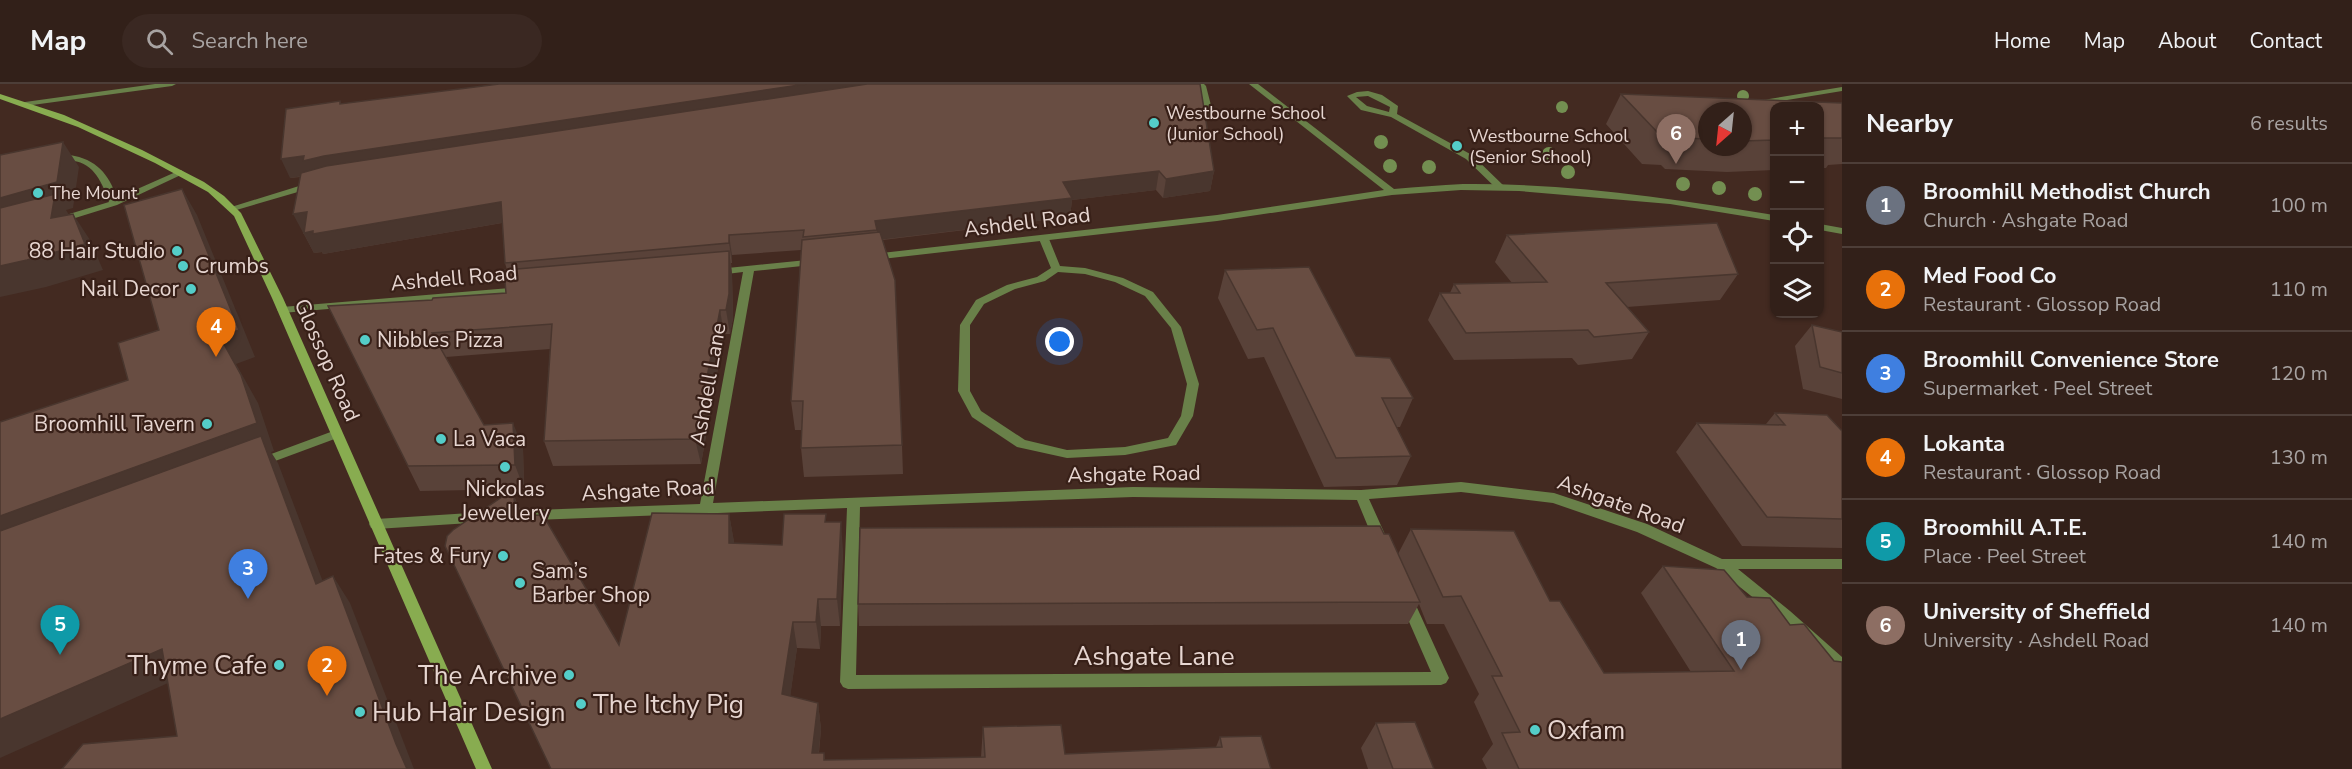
<!DOCTYPE html>
<html lang="en">
<head>
<meta charset="utf-8">
<style>
  body { margin:0; font-family:"Nunito Sans",sans-serif; background:#3a2822; color:#f1f3f6 }
  .controls { position:absolute; right:18px; top:18px; display:grid; overflow:hidden; border-radius:12px; box-shadow:0 2px 4px #0004 }
  .controls button { width:54px; height:54px; display:grid; place-items:center; padding:0; border:0; border-bottom:2px solid #4d3e38; background:#322019; color:#f1f3f6; font:30px sans-serif }
  .compass { position:absolute; left:1698px; top:18px; width:54px; height:54px; border-radius:50%; background:#322019; box-shadow:0 2px 4px #0004; rotate:207deg }
  .you { position:absolute; left:1060px; top:258px; width:21px; height:21px; margin:-15px; border:4px solid #fff; border-radius:50%; background:#1a73e8; box-shadow:0 0 0 9px #1a73e833 }
  .badge { display:grid; place-items:center; width:39px; height:39px; border-radius:50%; background:#1a73e8; color:#fff; font-size:20px; font-weight:700 }
  .pin { position:absolute; translate:-50% -50px; filter:drop-shadow(0 2px 3px #0008) }
  .pin::after { content:''; position:absolute; top:32px; width:21px; height:18px; background:inherit; clip-path:polygon(0 0,100% 0,50% 100%) }
  .list { margin:0; padding:0; list-style:none }
  h2 { display:flex; justify-content:space-between; align-items:center; height:78px; margin:0; padding:0 24px; font-size:26px }
  h2 small { font-size:20px; font-weight:400; color:#a8a3a2 }
  .list li { display:grid; grid-template-columns:39px 1fr auto; gap:18px; align-items:center; box-sizing:border-box; height:84px; padding:0 24px; border-top:2px solid #4d3e38 }
  .list b { display:block; font-size:22px; white-space:nowrap }
  .list p { margin:0; font-size:20px; white-space:nowrap; color:#a8a3a2 }
  .list em { font-size:20px; font-style:normal; color:#a8a3a2 }
  .icon { flex:none; width:33px; height:33px; fill:none; stroke:currentColor; stroke-width:2; stroke-linecap:round; stroke-linejoin:round }
  .map { position:relative; flex:none; width:1842px; height:685px; overflow:hidden }
  header { display:flex; align-items:center; gap:36px; box-sizing:border-box; height:84px; padding:0 30px; background:#322019; border-bottom:2px solid #4d3e38 }
  header strong { font-size:28px }
  nav { display:flex; gap:33px; margin-inline-start:auto; font-size:21px }
  .search { width:420px; height:54px; background:#3a2822; display:flex; align-items:center; gap:15px; box-sizing:border-box; padding:0 21px; border-radius:33px; color:#a8a3a2; font-size:22px }
  main { display:flex }
  aside { flex:1; background:#322019 }
  .map>svg:first-child { display:block }
</style>
</head>
<body>
<header>
<strong>Map</strong>
<div class="search"><svg class="icon" aria-label="search" viewBox="0 0 24 24"><circle cx="10" cy="10" r="6"/><path d="M15 15l6 6"/></svg>Search here</div>
<nav><a>Home</a><a>Map</a><a>About</a><a>Contact</a></nav>
</header>
<main>
<div class="map">
<svg width="1842" height="685" viewBox="0 0 1842 685">
  <rect width="100%" height="100%" fill="#432a21"/>
  <g fill="none" stroke-linecap="round" stroke-linejoin="round">
    <!-- service -->
    <g fill="#698049" fill-rule="evenodd">
      <polygon points="155,0 176,0 172,2 25,22 21,20 25,18"/>
      <polygon points="1191,0 1204,0 1206,2 1214,33 1213,35 1206,33 1198,3"/>
      <polygon points="1842,3 1842,7 1757,21 1753,19 1757,17"/>
      <path d="M1368 7 1382 11 1398 22 1397 30 1472 71 1504 102V106H1498L1466 75 1391 33 1361 26 1347 12 1357 8ZM1368 12 1390 23 1389 28 1367 22 1356 13Z"/>
      <path d="M70 71C96 75 109 90 117 114L178 87 181 86 185 89 117 121 59 139 56 138V134L109 118C103 100 94 79 73 77 66 76 60 79 55 75L59 72Z"/>
      <path d="M1044 152 1049 155 1060 182 1085 184 1123 194 1153 208 1181 243 1199 300 1193 332 1176 361 1125 371 1067 374 1017 363 972 333 958 307 960 241 976 216 1007 201 1037 193 1051 184 1039 155ZM1058 188 1085 190 1115 198 1145 212 1171 244 1187 300 1181 332 1168 354 1125 363 1067 366 1025 356 981 327 970 307V241L984 220 1015 205 1045 197Z"/>
    </g>
    <!-- minor -->
    <g fill="#698049" fill-rule="evenodd">
      <path d="M1249 0H1258L1394 105C1417 103 1440 101 1463 100 1567 99 1671 114 1774 131V137L1670 120 1519 107 1461 106 1392 111 1217 137 873 176 868 173 873 170 1217 131 1384 106Z"/>
      <polygon points="312,98 317,101 315,103 233,127 228,124"/>
      <polygon points="1820,140 1842,144 1842,150 1820,146"/>
      <polygon points="817,175 821,176 821,180 754,187 713,419 1133,403 1361,406 1461,398 1554,409 1647,440 1722,475 1842,475 1842,485 1738,485 1790,527 1842,573 1842,588 1837,587 1780,535 1716,484 1637,448 1553,419 1461,408 1369,415 1388,457 1386,461 1381,462 1376,461 1374,457 1357,416 1133,413 860,423 856,591 1431,588 1400,517 1402,513 1407,511 1412,513 1414,517 1449,594 1446,599 1441,601 848,605 843,603 840,598 847,424 506,437 501,436 499,432 501,428 506,427 700,420 743,188 718,191 713,188 718,185"/>
      <polygon points="521,203 525,204 526,206 525,208 282,229 277,226 282,223"/>
      <polygon points="336,346 340,347 342,350 340,353 259,383 255,382 253,379 255,376"/>
      <polygon points="486,428 491,429 493,433 491,437 486,438 376,445 371,444 369,440 371,436 376,435"/>
    </g>
    <!-- secondary -->
    <polygon fill="#88ac50" fill-rule="evenodd" points="0,10 64,31 142,66 204,98 224,112 241,129 283,214 492,685 476,685 272,214 234,132 208,108 155,79 78,43 0,15"/>
  </g>
  <!-- trees -->
  <g fill="#738f51">
    <circle cx="1743" cy="12" r="6"/>
    <circle cx="1562" cy="23" r="6"/>
    <circle cx="1381" cy="58" r="7"/>
    <circle cx="1549" cy="70" r="7"/>
    <circle cx="1390" cy="82" r="7"/>
    <circle cx="1429" cy="83" r="7"/>
    <circle cx="1568" cy="88" r="7"/>
    <circle cx="1683" cy="100" r="7"/>
    <circle cx="1719" cy="104" r="7"/>
    <circle cx="1755" cy="110" r="7"/>
  </g>
  <!-- wall -->
  <g fill="#594239" fill-rule="evenodd">
    <path d="M1621 10 1842 19V80L1828 81 1826 84H1820V22H1774V86L1727 88 1665 85 1661 81 1642 80 1606 40ZM1707 27H1743V63H1707Z"/>
    <polygon points="340,17 341,20 1214,87 1210,107 1163,114 1156,106 1072,116 1070,133 883,156 902,361 903,390 804,393 801,364 802,346 795,346 791,317 801,166 732,171 732,179 731,179 732,190 733,234 730,250 724,250 701,380 553,382 544,357 550,265 446,273 484,341 523,364 524,405 420,407 328,222 432,216 506,209 507,186 505,179 502,139 323,170 322,168 314,169 304,150 303,150 300,93 290,94"/>
    <polygon points="1507,151 1738,190 1720,216 1627,223 1649,248 1632,275 1578,281 1572,274 1454,276 1428,236 1440,209 1450,209 1454,200 1512,199 1495,178"/>
    <polygon points="1225,186 1356,272 1413,314 1400,343 1396,343 1411,372 1397,401 1324,403 1264,273 1248,275 1218,214"/>
    <polygon points="1812,241 1842,248 1842,315 1803,305 1795,262"/>
    <polygon points="1775,329 1842,347 1842,464 1742,462 1676,368 1697,339 1766,340"/>
    <polygon points="514,412 523,432 619,561 729,430 734,459 782,461 827,438 843,466 840,542 821,542 820,565 797,564 790,612 818,619 821,645 819,669 824,669 825,676 981,673 983,643 1065,670 1216,663 1220,653 1271,685 551,685"/>
    <polygon points="1411,445 1550,517 1604,589 1691,588 1641,509 1663,482 1747,513 1790,541 1834,577 1842,685 1487,685 1482,675 1493,660 1474,618 1479,610 1444,540 1427,540 1419,520 1408,540 859,542 858,520 1384,450 1398,470"/>
    <polygon points="1376,639 1434,685 1368,685 1361,664"/>
  </g>
  <!-- shaded-wall -->
  <g fill="#49362e">
    <polygon points="806,0 927,0 290,94 281,75 304,72 324,72"/>
    <polygon points="63,58 79,83 73,124 66,126 72,136 0,145 0,114"/>
    <polygon points="1159,87 1156,106 1072,116 1070,133 878,156 877,146 875,137 1063,98"/>
    <polygon points="1214,87 1210,107 1163,114 1166,95"/>
    <polygon points="182,105 197,131 255,273 236,280 258,319 274,367 271,368 278,379 334,527 0,469 0,432 220,253"/>
    <polygon points="501,118 507,138 323,170 322,168 314,169 293,130 307,128"/>
    <polygon points="73,130 90,156 103,186 46,203 0,213 0,182"/>
    <polygon points="729,151 732,171 732,179 729,159"/>
    <polygon points="729,167 732,190 733,234 730,250 726,226"/>
    <polygon points="720,226 724,250 701,380 695,355"/>
    <polygon points="513,339 523,364 524,405 515,381"/>
    <polygon points="514,412 526,440 515,432"/>
    <polygon points="729,430 734,457 734,486 729,459"/>
    <polygon points="841,438 843,466 840,542 837,515"/>
    <polygon points="333,492 350,519 414,685 407,685 396,660"/>
    <polygon points="818,515 821,542 820,565 816,538"/>
    <polygon points="793,538 797,564 787,636 782,610"/>
    <polygon points="162,565 186,591 0,674 0,635"/>
    <polygon points="818,619 821,645 817,685 812,669"/>
  </g>
  <!-- building -->
  <g fill="#684d42" stroke="#49362e" stroke-width="1.5">
    <polygon points="499,0 806,0 324,72 303,77 304,72 281,75 286,25 340,17 340,20"/>
    <polygon points="867,0 1200,0 1214,87 1166,95 1159,87 1063,98 1072,114 875,137 877,146 803,153 804,146 729,151 729,159 505,179 501,118 313,150 313,147 304,149 307,128 293,130 301,89 326,82"/>
    <polygon points="1621,10 1842,19 1842,54 1820,54 1820,22 1774,22 1774,56 1743,57 1743,27 1707,27 1707,55 1682,54 1678,50 1659,50"/>
    <polygon points="63,58 57,98 0,114 0,71"/>
    <polygon points="182,105 239,246 220,253 241,291 257,339 0,432 0,338 128,296 118,259 159,246 124,121"/>
    <polygon points="55,110 51,134 73,130 85,160 27,176 0,182 0,124"/>
    <polygon points="1717,139 1738,190 1606,199 1649,248 1594,253 1588,246 1466,249 1440,209 1460,209 1454,200 1547,198 1507,151"/>
    <polygon points="880,148 895,196 902,361 801,364 803,317 791,317 802,156"/>
    <polygon points="729,167 729,210 726,226 720,226 695,355 544,357 552,240 432,249 484,341 513,339 515,381 408,382 328,222 432,216 433,214 506,209 504,186"/>
    <polygon points="1309,183 1356,272 1390,274 1413,314 1382,314 1411,372 1336,374 1273,244 1257,246 1225,186"/>
    <polygon points="1812,241 1842,248 1842,289 1820,283"/>
    <polygon points="1775,329 1827,331 1842,347 1842,435 1767,433 1697,339 1785,341"/>
    <polygon points="261,352 316,500 333,492 396,660 407,685 62,685 83,660 177,652 162,565 0,635 0,447"/>
    <polygon points="514,412 515,432 543,431 619,561 652,429 729,430 729,459 782,461 784,430 826,430 825,438 841,438 837,515 818,515 816,538 793,538 782,610 818,619 812,669 824,669 824,676 985,673 983,643 1061,641 1065,670 1222,663 1220,653 1261,652 1271,685 551,685 445,462 447,452 453,446 502,413"/>
    <polygon points="1380,442 1384,450 1389,450 1420,518 858,520 860,444"/>
    <polygon points="1411,445 1514,447 1550,517 1560,517 1604,589 1734,587 1663,482 1724,486 1747,513 1770,514 1790,541 1804,540 1834,577 1842,578 1842,685 1519,685 1502,649 1520,648 1492,592 1502,592 1461,512 1443,513"/>
    <polygon points="1415,638 1434,685 1393,685 1376,639"/>
  </g>
  <!-- markers -->
  <g fill="#54cdc8" stroke="#382018" stroke-width="2">
    <circle cx="1154" cy="39" r="6"/>
    <circle cx="1457" cy="62" r="6"/>
    <circle cx="38" cy="109" r="6"/>
    <circle cx="177" cy="167" r="6"/>
    <circle cx="183" cy="182" r="6"/>
    <circle cx="191" cy="205" r="6"/>
    <circle cx="365" cy="256" r="6"/>
    <circle cx="207" cy="340" r="6"/>
    <circle cx="441" cy="355" r="6"/>
    <circle cx="505" cy="383" r="6"/>
    <circle cx="503" cy="472" r="6"/>
    <circle cx="520" cy="499" r="6"/>
    <circle cx="279" cy="581" r="6"/>
    <circle cx="569" cy="591" r="6"/>
    <circle cx="581" cy="620" r="6"/>
    <circle cx="360" cy="628" r="6"/>
    <circle cx="1535" cy="646" r="6"/>
  </g>
  <g text-anchor="middle" dominant-baseline="central" stroke-width="4.5" stroke-linejoin="round" paint-order="stroke">
    <!-- far-poi labels -->
    <g font-size="18" fill="#e7d6d1" stroke="#382018" text-anchor="start">
      <text x="1166" y="29">Westbourne School<tspan x="1166" dy="21">(Junior School)</tspan></text>
      <text x="1469" y="52">Westbourne School<tspan x="1469" dy="21">(Senior School)</tspan></text>
      <text x="50" y="109">The Mount</text>
    </g>
    <!-- street labels -->
    <g font-size="21" fill="#e7d6d1" stroke="#382018">
      <text transform="translate(1027 138) rotate(-7)">Ashdell Road</text>
      <text transform="translate(454 194) rotate(-5)">Ashdell Road</text>
      <text transform="translate(327 276) rotate(66)">Glossop Road</text>
      <text transform="translate(708 300) rotate(-80)">Ashdell Lane</text>
      <text transform="translate(1134 390) rotate(-1)">Ashgate Road</text>
      <text transform="translate(648 406) rotate(-3)">Ashgate Road</text>
      <text transform="translate(1621 420) rotate(20)">Ashgate Road</text>
    </g>
    <!-- poi labels -->
    <g font-size="21" fill="#e7d6d1" stroke="#382018" text-anchor="end">
      <text x="165" y="167">88 Hair Studio</text>
      <text x="195" y="182" text-anchor="start">Crumbs</text>
      <text x="179" y="205">Nail Decor</text>
      <text x="377" y="256" text-anchor="start">Nibbles Pizza</text>
      <text x="195" y="340">Broomhill Tavern</text>
      <text x="453" y="355" text-anchor="start">La Vaca</text>
      <text x="505" y="405" text-anchor="middle">Nickolas<tspan x="505" dy="24">Jewellery</tspan></text>
      <text x="491" y="472">Fates &amp; Fury</text>
      <text x="532" y="487" text-anchor="start">Sam’s<tspan x="532" dy="24">Barber Shop</tspan></text>
    </g>
    <!-- near-street labels -->
    <g font-size="26" fill="#e7d6d1" stroke="#382018">
      <text x="1154" y="572">Ashgate Lane</text>
    </g>
    <!-- near-poi labels -->
    <g font-size="26" fill="#e7d6d1" stroke="#382018" text-anchor="start">
      <text x="267" y="581" text-anchor="end">Thyme Cafe</text>
      <text x="557" y="591" text-anchor="end">The Archive</text>
      <text x="593" y="620">The Itchy Pig</text>
      <text x="372" y="628">Hub Hair Design</text>
      <text x="1547" y="646">Oxfam</text>
    </g>
  </g>
</svg>
<div class="controls">
<button>+</button>
<button>−</button>
<button><svg class="icon" aria-label="locate" viewBox="0 0 24 24"><circle cx="12" cy="12" r="6"/><path d="M12 2v4M12 18v4M2 12h4M18 12h4"/></svg></button>
<button><svg class="icon" aria-label="layers" viewBox="0 0 24 24"><path d="M12 4l9 5-9 5-9-5zM3 14l9 5 9-5"/></svg></button>
</div>
<svg class="compass" viewBox="-18 -18 36 36"><path d="M0-13l5 13h-10z" fill="#e53935"/><path d="M0 13l5-13h-10z" fill="#a8a3a2"/></svg>
<div class="you"></div>
<div class="pin badge" style="left:1741px;top:586px;background:#6b7280">1</div>
<div class="pin badge" style="left:327px;top:612px;background:#e8710a">2</div>
<div class="pin badge" style="left:248px;top:515px;background:#3f7fe0">3</div>
<div class="pin badge" style="left:216px;top:273px;background:#e8710a">4</div>
<div class="pin badge" style="left:60px;top:571px;background:#0f9aa8">5</div>
<div class="pin badge" style="left:1676px;top:80px;background:#8d6e63">6</div>
</div>
<aside>
<h2>Nearby<small>6 results</small></h2>
<ul class="list">
<li><span class="badge" style="background:#6b7280">1</span><div><b>Broomhill Methodist Church</b><p>Church · Ashgate Road</p></div><em>100 m</em></li>
<li><span class="badge" style="background:#e8710a">2</span><div><b>Med Food Co</b><p>Restaurant · Glossop Road</p></div><em>110 m</em></li>
<li><span class="badge" style="background:#3f7fe0">3</span><div><b>Broomhill Convenience Store</b><p>Supermarket · Peel Street</p></div><em>120 m</em></li>
<li><span class="badge" style="background:#e8710a">4</span><div><b>Lokanta</b><p>Restaurant · Glossop Road</p></div><em>130 m</em></li>
<li><span class="badge" style="background:#0f9aa8">5</span><div><b>Broomhill A.T.E.</b><p>Place · Peel Street</p></div><em>140 m</em></li>
<li><span class="badge" style="background:#8d6e63">6</span><div><b>University of Sheffield</b><p>University · Ashdell Road</p></div><em>140 m</em></li>
</ul>
</aside>
</main>
</body>
</html>
